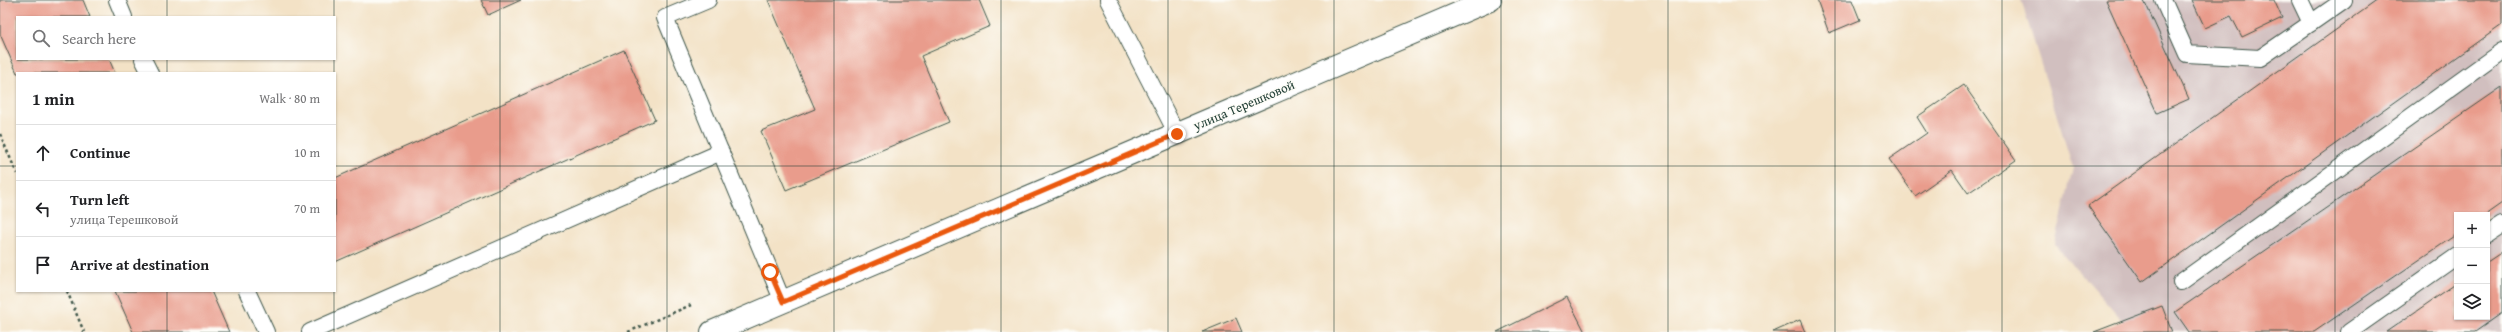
<!DOCTYPE html>
<html lang="en">
<head>
<meta charset="utf-8">
<style>
  body { margin:0; font-family:"Gentium Book Plus",serif; background:#f2f2f2; color:#202124 }
  .controls { position:absolute; right:12px; bottom:12px; display:grid; overflow:hidden; border-radius:0px; box-shadow:0 1px 3px #0004 }
  .controls button { width:36px; height:36px; display:grid; place-items:center; padding:0; border:0; border-bottom:1px solid #e0e0e0; background:#fff; color:#202124; font:20px sans-serif }
  .stop { position:absolute; width:12px; height:12px; margin:-9px; border:3px solid #ea580c; border-radius:50%; background:#fff }
  .stop.end { background:#ea580c; border-color:#fff; box-shadow:0 1px 4px #0008 }
  .list { margin:0; padding:0; list-style:none }
  h2 { display:flex; justify-content:space-between; align-items:center; height:52px; margin:0; padding:0 16px; font-size:17px }
  h2 small { font-size:13px; font-weight:400; color:#757577 }
  .list li { display:grid; grid-template-columns:26px 1fr auto; gap:12px; align-items:center; box-sizing:border-box; height:56px; padding:0 16px; border-top:1px solid #e0e0e0 }
  .list b { display:block; font-size:15px; white-space:nowrap }
  .list p { margin:0; font-size:13px; white-space:nowrap; color:#757577 }
  .list em { font-size:13px; font-style:normal; color:#757577 }
  .icon { flex:none; width:22px; height:22px; fill:none; stroke:currentColor; stroke-width:2; stroke-linecap:round; stroke-linejoin:round }
  .map { position:relative; flex:none; width:2502px; height:332px; overflow:hidden }
  .search { position:absolute; background:#fff; box-shadow:0 1px 3px #0004; left:16px; top:16px; width:320px; height:44px; display:flex; align-items:center; gap:10px; box-sizing:border-box; padding:0 14px; border-radius:0px; color:#757577; font-size:15px }
  .panel { position:absolute; background:#fff; box-shadow:0 1px 3px #0004; left:16px; top:72px; width:320px; height:220px; border-radius:0px }
  .map>svg:first-child { display:block }
</style>
</head>
<body>
<div class="map">
<svg width="2502" height="332" viewBox="0 0 2502 332">
  <rect width="100%" height="100%" fill="#fdfcf7"/>
  <filter id="ink" filterUnits="userSpaceOnUse"><feTurbulence type="fractalNoise" baseFrequency=".025" numOctaves="2"/><feDisplacementMap in="SourceGraphic" scale="8" xChannelSelector="R" yChannelSelector="G"/><feConvolveMatrix kernelMatrix="1 2 1 2 8 2 1 2 1" color-interpolation-filters="sRGB"/></filter>
  <filter id="wash" filterUnits="userSpaceOnUse"><feTurbulence type="fractalNoise" baseFrequency=".012" numOctaves="4" result="noise"/><feDisplacementMap in="SourceGraphic" scale="16" xChannelSelector="R" yChannelSelector="G"/><feGaussianBlur stdDeviation="0.9" result="paint"/><feColorMatrix in="noise" values="0 0 0 0 0 0 0 0 0 0 0 0 0 0 0 0 0 1.4 0 .05"/><feComposite in="paint" operator="in"/></filter>
  <g filter="url(#wash)">
    <rect width="100%" height="100%" fill="#f3e2c6"/>
    <!-- industrial -->
    <path fill="#d1bfbf" fill-rule="evenodd" d="M2021 0H2502V332H2132L2055 245 2073 168ZM2457 215H2487V317H2457Z"/>
    <g id="blocks">
      <!-- building -->
      <g fill="#e99c8c">
        <polygon points="0,0 83,0 90,17 17,17 17,59 109,59 115,73 17,73 0,34"/>
        <polygon points="481,0 521,0 488,15"/>
        <polygon points="768,0 979,0 990,26 921,56 949,122 786,190 761,131 815,109"/>
        <polygon points="1817,0 1852,0 1860,20 1829,33"/>
        <polygon points="2106,0 2144,0 2189,99 2157,113"/>
        <polygon points="2192,0 2274,0 2282,18 2242,37 2231,16 2205,28"/>
        <polygon points="2378,0 2502,0 2502,25 2142,282 2088,206"/>
        <polygon points="624,50 655,120 335,262 335,178"/>
        <polygon points="1964,85 2016,160 1968,193 1952,170 1915,196 1889,159 1927,133 1917,117"/>
        <polygon points="2502,87 2502,203 2485,215 2457,215 2457,234 2314,332 2189,332 2175,312"/>
        <polygon points="2502,252 2502,313 2475,332 2386,332 2457,283 2457,317 2487,317 2487,262"/>
        <polygon points="115,291 211,291 229,332 133,332"/>
        <polygon points="1567,297 1585,332 1497,332"/>
        <polygon points="2162,306 2172,332 2094,332"/>
        <polygon points="1236,318 1242,332 1202,332"/>
        <polygon points="1800,320 1805,332 1773,332"/>
      </g>
    </g>
  </g>
  <g filter="url(#ink)">
    <use href="#blocks" fill-opacity="0" stroke="#3f564a" stroke-width="1"/>
    <g fill="none" stroke-linecap="round" stroke-linejoin="round">
      <!-- service casing -->
      <g stroke="#3f564a" stroke-width="18">
        <g id="service">
          <polyline points="117,0 124,17"/>
          <polyline points="708,0 665,18 783,302"/>
          <polyline points="1108,0 1177,134"/>
          <polyline points="2163,0 2187,54 2260,58 2311,23"/>
          <polyline points="2300,0 2311,23 2344,0"/>
          <polyline points="143,59 150,73"/>
          <polyline points="2487,235 2502,225"/>
          <polyline points="2181,282 2502,51"/>
          <polyline points="247,291 266,332"/>
          <polyline points="310,332 721,152"/>
          <polyline points="2349,332 2457,256"/>
        </g>
      </g>
      <!-- minor casing -->
      <g stroke="#3f564a" stroke-width="24">
        <polyline id="minor" points="712,332 1490,0"/>
      </g>
      <!-- path -->
      <g stroke="#3f564a" stroke-width="2.5" stroke-dasharray="3 3" stroke-linecap="butt">
        <polyline points="0,134 17,174"/>
        <polyline points="67,291 84,332"/>
        <polyline points="628,332 691,305"/>
      </g>
      <!-- service -->
      <use href="#service" stroke="#fff" stroke-width="16"/>
      <!-- minor -->
      <use href="#minor" stroke="#fff" stroke-width="22"/>
    </g>
  </g>
  <g fill="none" stroke-linecap="round" stroke-linejoin="round" filter="url(#ink)">
    <!-- route -->
    <polyline stroke="#ea580c" stroke-width="5" points="770,272 783,302 1177,134"/>
  </g>
  <!-- grid -->
  <path fill="none" stroke="#1f3d34" stroke-width="1" stroke-opacity="0.55" d="M167 0V17M334 0V17M500 0V332M667 0V332M834 0V332M1001 0V332M1168 0V332M1334 0V332M1501 0V332M1668 0V332M1835 0V332M2002 0V332M2168 0V332M2335 0V332M167 59V73M334 59V73M0 166H17M335 166H2502M167 291V332M334 291V332"/>
  <g text-anchor="middle" dominant-baseline="central" stroke-width="3" stroke-linejoin="round" paint-order="stroke">
    <!-- street labels -->
    <g font-size="13" fill="#1f3d34" stroke="#fdfcf7">
      <text transform="translate(1244 105) rotate(-23)">улица Терешковой</text>
    </g>
  </g>
</svg>
<div class="controls">
<button>+</button>
<button>−</button>
<button><svg class="icon" aria-label="layers" viewBox="0 0 24 24"><path d="M12 4l9 5-9 5-9-5zM3 14l9 5 9-5"/></svg></button>
</div>
<div class="stop" style="left:770px;top:272px"></div>
<div class="stop end" style="left:1177px;top:134px"></div>
<div class="search"><svg class="icon" aria-label="search" viewBox="0 0 24 24"><circle cx="10" cy="10" r="6"/><path d="M15 15l6 6"/></svg>Search here</div>
<section class="panel">
<h2>1 min<small>Walk · 80 m</small></h2>
<ul class="list">
<li><svg class="icon" aria-label="ahead" viewBox="0 0 24 24"><path d="M12 20V5M6 11l6-6 6 6"/></svg><div><b>Continue</b></div><em>10 m</em></li>
<li><svg class="icon" aria-label="left" viewBox="0 0 24 24"><path d="M17 20v-9H6M10 6l-5 5 5 5"/></svg><div><b>Turn left</b><p>улица Терешковой</p></div><em>70 m</em></li>
<li><svg class="icon" aria-label="arrive" viewBox="0 0 24 24"><path d="M6 21V4h12l-3 4 3 4H6"/></svg><div><b>Arrive at destination</b></div></li>
</ul>
</section>
</div>
</body>
</html>
